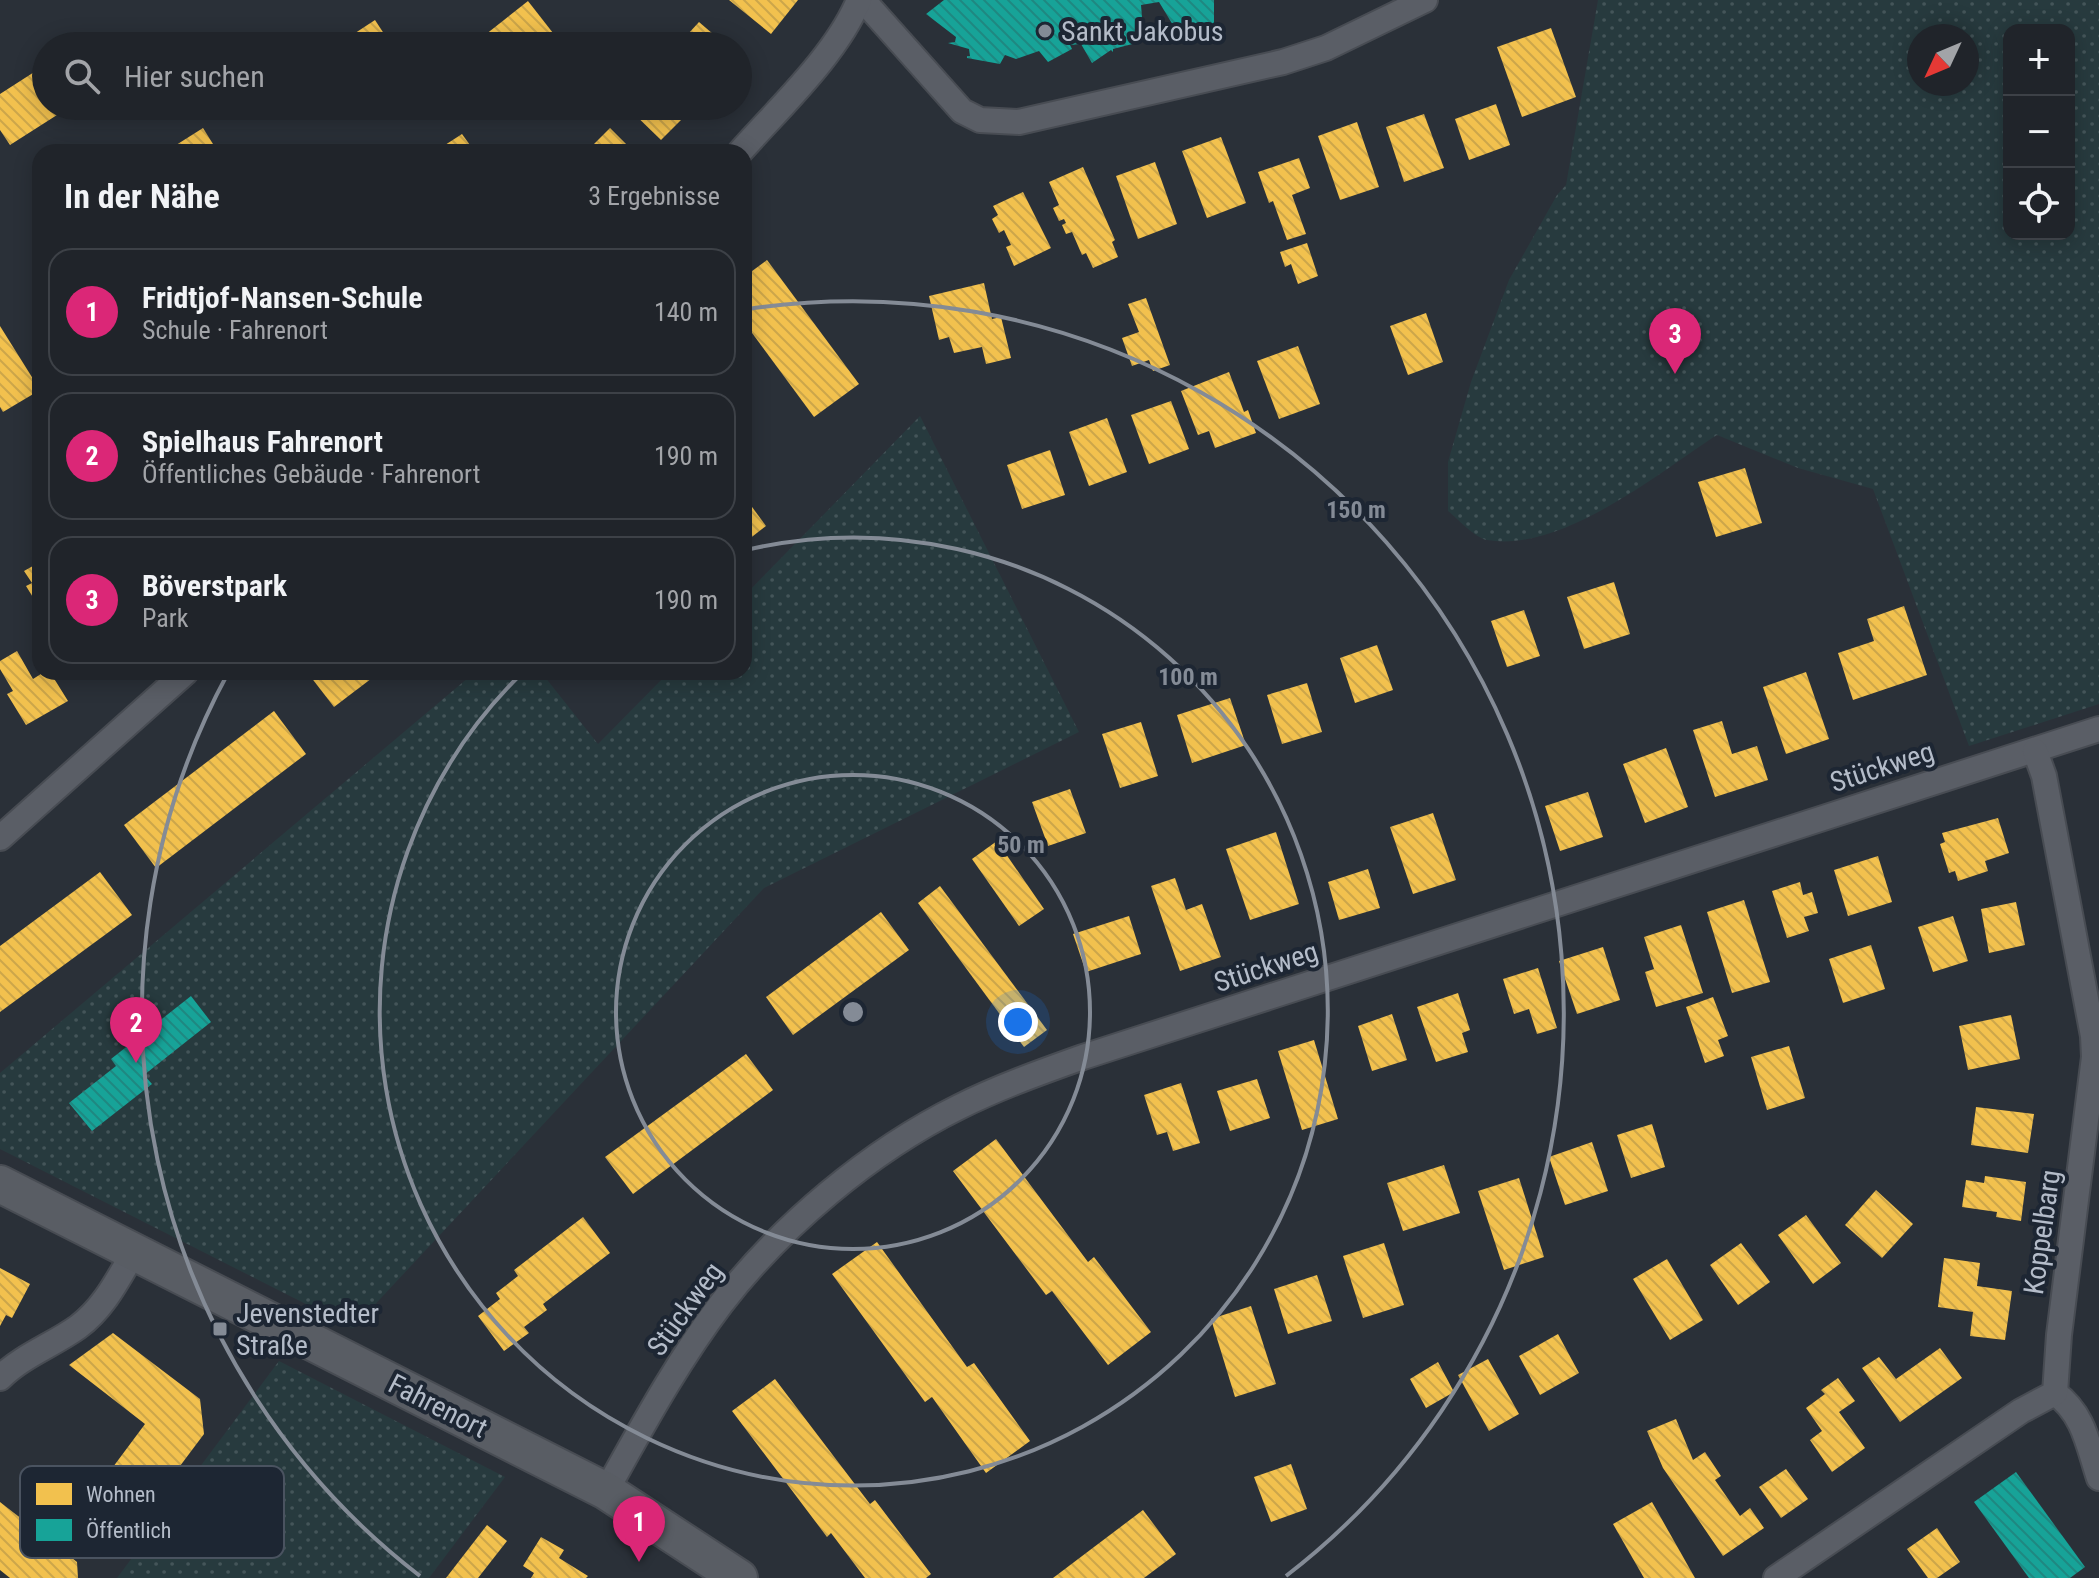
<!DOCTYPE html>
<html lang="de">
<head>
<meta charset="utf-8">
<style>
  body { margin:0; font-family:"Roboto Condensed",sans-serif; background:#2d3036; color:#f1f3f6 }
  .controls { position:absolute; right:24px; top:24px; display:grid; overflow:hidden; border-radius:16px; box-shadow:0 4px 20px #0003 }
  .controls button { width:72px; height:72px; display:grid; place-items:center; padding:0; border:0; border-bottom:2px solid #3d4147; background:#20242a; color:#f1f3f6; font:40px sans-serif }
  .compass { position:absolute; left:1907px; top:24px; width:72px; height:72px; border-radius:50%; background:#20242a; box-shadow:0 4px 20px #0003; rotate:226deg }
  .you { position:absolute; left:1018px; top:1022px; width:28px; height:28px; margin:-20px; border:6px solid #fff; border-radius:50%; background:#1a73e8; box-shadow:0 0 0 12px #1a73e833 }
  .badge { display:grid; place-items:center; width:52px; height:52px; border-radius:50%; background:#db2777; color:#fff; font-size:26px; font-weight:700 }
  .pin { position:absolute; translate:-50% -66px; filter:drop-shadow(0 2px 4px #0008) }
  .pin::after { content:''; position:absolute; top:42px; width:28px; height:24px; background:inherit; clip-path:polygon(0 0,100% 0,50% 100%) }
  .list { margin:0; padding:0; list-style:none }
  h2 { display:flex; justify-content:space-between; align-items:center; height:104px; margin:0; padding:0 32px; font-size:34px }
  h2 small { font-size:26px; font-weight:400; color:#a2a4a8 }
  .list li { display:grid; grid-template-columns:52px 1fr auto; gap:24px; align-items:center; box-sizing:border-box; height:128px; margin:0 16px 16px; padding:0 16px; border:2px solid #3d4147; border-radius:24px }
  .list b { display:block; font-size:30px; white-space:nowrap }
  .list p { margin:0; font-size:26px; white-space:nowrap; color:#a2a4a8 }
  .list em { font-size:26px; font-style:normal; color:#a2a4a8 }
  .icon { flex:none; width:44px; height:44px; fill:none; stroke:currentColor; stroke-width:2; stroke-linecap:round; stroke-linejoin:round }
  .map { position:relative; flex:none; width:2099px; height:1578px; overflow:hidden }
  .search { position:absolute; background:#20242a; box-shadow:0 4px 20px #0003; left:32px; top:32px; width:720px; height:88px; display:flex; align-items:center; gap:20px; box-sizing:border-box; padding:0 28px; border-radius:44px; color:#a2a4a8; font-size:30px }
  .panel { position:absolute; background:#20242a; box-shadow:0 4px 20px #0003; left:32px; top:144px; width:720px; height:536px; border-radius:24px }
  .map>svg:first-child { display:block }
</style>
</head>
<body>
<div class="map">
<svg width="2099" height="1578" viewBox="0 0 2099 1578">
  <defs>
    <pattern id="grass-dots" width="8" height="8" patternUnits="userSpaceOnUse" patternTransform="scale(2)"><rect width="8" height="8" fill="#273a3e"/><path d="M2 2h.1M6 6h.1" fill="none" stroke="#445559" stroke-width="1.8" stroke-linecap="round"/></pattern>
    <pattern id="homes-back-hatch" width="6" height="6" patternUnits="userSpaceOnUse" patternTransform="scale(2)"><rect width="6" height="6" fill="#f2c14e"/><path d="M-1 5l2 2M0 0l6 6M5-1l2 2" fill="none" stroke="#cca64a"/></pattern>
    <pattern id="public-back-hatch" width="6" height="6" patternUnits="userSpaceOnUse" patternTransform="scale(2)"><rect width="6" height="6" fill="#17a398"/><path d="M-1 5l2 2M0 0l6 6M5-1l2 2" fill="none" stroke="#1f8881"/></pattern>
  </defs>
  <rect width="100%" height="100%" fill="#2a3038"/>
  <!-- grass -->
  <g fill="url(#grass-dots)" fill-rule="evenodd">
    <path d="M1598 0H2099V704L1969 746 1873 489 1798 468 1717 435C1658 473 1562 553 1487 540 1475 538 1458 519 1448 511V462L1471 382 1509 280 1557 195 1566 185ZM2069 30V234H2009V30ZM1919 36H1967V84H1919Z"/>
    <polygon points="920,416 1079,732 764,888 353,1328 0,1149 0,1073 475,672 541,672 598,744 669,672 744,672 744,596"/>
    <polygon points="279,1361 505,1477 429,1578 117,1578"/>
  </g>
  <!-- homes -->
  <g fill="url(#homes-back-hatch)">
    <polygon points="729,0 798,0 771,34"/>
    <polygon points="528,1 560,42 555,46 471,46"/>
    <polygon points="375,20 392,46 347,46 343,41"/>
    <polygon points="699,22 727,46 677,46"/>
    <polygon points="1551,28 1576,97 1522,117 1497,47"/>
    <polygon points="305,37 310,46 291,46"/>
    <polygon points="42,67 46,73 46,106 68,108 10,145 0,130 0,94"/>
    <polygon points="1496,104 1510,145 1469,160 1455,119"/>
    <polygon points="298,106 329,106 307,120"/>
    <polygon points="626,106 680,106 688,113 661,140"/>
    <polygon points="1424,114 1444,168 1404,182 1386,127"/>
    <polygon points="1357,122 1379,187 1340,200 1318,136"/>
    <polygon points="203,128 218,152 165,152"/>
    <polygon points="610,128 634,152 586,152"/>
    <polygon points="462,134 475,152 449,152 445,145"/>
    <polygon points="1221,137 1246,203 1207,218 1182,151"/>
    <polygon points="1299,158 1310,188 1292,195 1306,234 1287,240 1273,201 1269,203 1258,172"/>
    <polygon points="1155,162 1177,224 1138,239 1116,176"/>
    <polygon points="1083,167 1115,240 1112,242 1118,257 1093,268 1086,253 1082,255 1072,232 1066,234 1062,225 1066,223 1064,219 1059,221 1053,208 1059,205 1049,182"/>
    <polygon points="1023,192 1051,248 1014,266 1006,247 1011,245 1004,230 999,233 992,219 998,215 993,206"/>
    <polygon points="1307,243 1318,276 1298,284 1291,264 1285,267 1280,252"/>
    <polygon points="767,260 859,384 814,417 744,322 744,277"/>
    <polygon points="984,283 992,319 1001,317 1011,358 986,364 982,347 954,353 949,337 939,340 929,296"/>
    <polygon points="1146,298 1170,365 1153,371 1149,360 1132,366 1122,338 1139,332 1128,304"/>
    <polygon points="1426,313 1443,362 1408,375 1390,326"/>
    <polygon points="0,326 40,390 3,412 0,407"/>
    <polygon points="1298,346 1320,404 1279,419 1257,361"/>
    <polygon points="1229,372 1244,412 1248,410 1256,433 1215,448 1209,431 1198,435 1181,391"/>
    <polygon points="1171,401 1189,449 1149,464 1131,415"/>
    <polygon points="1107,418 1127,472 1089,486 1069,432"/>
    <polygon points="1050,450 1065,495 1022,509 1007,465"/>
    <polygon points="1745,468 1762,523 1716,537 1698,482"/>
    <polygon points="744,496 766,526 744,543"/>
    <polygon points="40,562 40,603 37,604 26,586 32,583 24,571"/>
    <polygon points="1614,582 1630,634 1584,649 1567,597"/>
    <polygon points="1904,606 1927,675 1853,700 1838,653 1874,641 1867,619"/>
    <polygon points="1524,610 1540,656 1507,667 1491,621"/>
    <polygon points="1377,645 1393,690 1355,703 1340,658"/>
    <polygon points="17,651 33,679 44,672 50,672 68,701 26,725 7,694 13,691 0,669 0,661"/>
    <polygon points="307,672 380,672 334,707"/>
    <polygon points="607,672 623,672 612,680"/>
    <polygon points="1806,672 1829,739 1786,754 1763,687"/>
    <polygon points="1307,683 1322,732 1282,744 1267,695"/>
    <polygon points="1230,698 1246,745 1192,763 1177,715"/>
    <polygon points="274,711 306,754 156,868 124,825"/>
    <polygon points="1722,721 1732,754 1757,746 1768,780 1715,797 1693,730"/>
    <polygon points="1141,722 1158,776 1120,788 1102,734"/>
    <polygon points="1666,748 1688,807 1645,823 1623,764"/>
    <polygon points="1070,789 1086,833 1048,846 1032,802"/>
    <polygon points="1588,792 1603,837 1560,851 1545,806"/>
    <polygon points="1433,813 1456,880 1413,894 1390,827"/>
    <polygon points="1998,818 2009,853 1985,861 1988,871 1958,881 1955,871 1949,873 1940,844 1945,842 1942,833"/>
    <polygon points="1276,832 1299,904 1250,920 1226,849"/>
    <polygon points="997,841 1044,909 1019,926 972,859"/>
    <polygon points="1878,856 1892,902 1848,916 1834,870"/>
    <polygon points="1368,869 1380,908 1339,920 1328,882"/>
    <polygon points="100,872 132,915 0,1012 0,946"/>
    <polygon points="1175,878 1186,910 1202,904 1221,957 1180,971 1151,886"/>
    <polygon points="1800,882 1803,895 1812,892 1818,913 1804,917 1809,931 1787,938 1772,891"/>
    <polygon points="940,886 1047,1030 1024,1047 918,903"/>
    <polygon points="1744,900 1770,982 1732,993 1707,912"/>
    <polygon points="2016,902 2025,945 1989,953 1981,909"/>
    <polygon points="881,912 909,950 793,1035 766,997"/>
    <polygon points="1129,916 1141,954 1086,972 1073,934"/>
    <polygon points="1953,916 1968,961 1933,972 1918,927"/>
    <polygon points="1681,925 1703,993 1656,1007 1645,972 1654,969 1644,937"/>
    <polygon points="1871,945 1885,989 1843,1003 1829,959"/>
    <polygon points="1603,947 1620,1000 1577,1014 1559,961"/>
    <polygon points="1538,968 1557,1028 1537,1034 1529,1009 1514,1014 1503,979"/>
    <polygon points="1458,993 1470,1030 1462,1033 1468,1052 1436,1062 1417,1007"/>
    <polygon points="1713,997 1728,1036 1718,1040 1724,1056 1705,1063 1686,1007"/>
    <polygon points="1392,1014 1407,1060 1372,1071 1358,1026"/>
    <polygon points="2011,1015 2020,1059 1968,1070 1959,1026"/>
    <polygon points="1314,1040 1338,1119 1302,1130 1278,1051"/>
    <polygon points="1789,1046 1805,1098 1767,1110 1751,1057"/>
    <polygon points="746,1054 773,1090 633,1194 605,1157"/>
    <polygon points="1257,1079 1270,1118 1230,1131 1217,1091"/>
    <polygon points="1181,1083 1200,1143 1173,1151 1167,1132 1157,1135 1144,1095"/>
    <polygon points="1976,1107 2034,1114 2028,1153 1971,1145"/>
    <polygon points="1652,1124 1665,1167 1631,1178 1617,1135"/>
    <polygon points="996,1139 1088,1262 1094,1257 1151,1332 1108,1365 1052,1291 1046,1295 953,1171"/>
    <polygon points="1592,1142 1608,1191 1565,1205 1549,1157"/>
    <polygon points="1444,1165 1460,1213 1403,1231 1387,1183"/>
    <polygon points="1985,1176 2026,1182 2021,1221 1996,1217 1997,1212 1962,1207 1966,1180 1984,1183"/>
    <polygon points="1519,1178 1544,1257 1504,1270 1478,1191"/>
    <polygon points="1876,1190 1913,1224 1882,1258 1845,1225"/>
    <polygon points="1806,1215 1841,1263 1813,1284 1778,1235"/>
    <polygon points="583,1217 610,1253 543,1304 547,1310 524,1327 529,1333 504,1351 478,1316 500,1299 496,1293 518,1276 514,1270"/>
    <polygon points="877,1242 967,1367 974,1363 1030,1441 986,1473 932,1397 925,1402 832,1274"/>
    <polygon points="1384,1243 1404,1305 1363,1318 1343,1256"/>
    <polygon points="1741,1243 1770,1282 1738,1305 1710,1265"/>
    <polygon points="1944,1258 1980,1263 1977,1286 2012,1291 2005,1340 1970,1336 1973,1312 1938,1307"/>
    <polygon points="1667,1259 1703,1320 1670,1340 1633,1279"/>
    <polygon points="0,1268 30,1284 12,1318 6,1315 0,1326"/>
    <polygon points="1317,1275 1332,1321 1288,1334 1274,1289"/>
    <polygon points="1251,1306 1276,1384 1235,1397 1211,1319"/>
    <polygon points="113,1333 200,1399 204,1434 126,1538 84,1506 145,1424 69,1365"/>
    <polygon points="1558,1334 1579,1373 1540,1395 1519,1356"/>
    <polygon points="1940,1348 1962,1378 1900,1422 1862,1368 1879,1357 1896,1379"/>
    <polygon points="1488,1359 1519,1414 1489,1431 1458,1375"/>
    <polygon points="1438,1362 1454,1392 1426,1408 1410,1379"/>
    <polygon points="1838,1378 1855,1401 1839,1412 1865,1448 1832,1472 1810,1440 1822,1431 1806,1408 1825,1394 1821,1390"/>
    <polygon points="775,1379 870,1504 875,1500 931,1574 926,1578 865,1578 831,1533 827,1537 732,1411"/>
    <polygon points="1676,1419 1693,1460 1705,1452 1721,1476 1715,1480 1740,1516 1750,1508 1764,1528 1723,1556 1663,1468 1647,1431"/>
    <polygon points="1291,1464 1307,1509 1271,1522 1254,1477"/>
    <polygon points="1786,1469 1808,1499 1781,1518 1759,1487"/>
    <polygon points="0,1502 77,1562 78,1578 10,1578 0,1570"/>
    <polygon points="1652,1502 1695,1578 1644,1578 1613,1524"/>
    <polygon points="1143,1510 1176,1554 1144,1578 1053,1578"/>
    <polygon points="487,1525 507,1541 478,1578 446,1578"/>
    <polygon points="1937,1528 1960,1562 1937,1578 1928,1578 1907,1549"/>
    <polygon points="541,1537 564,1550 559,1558 588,1576 586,1578 531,1578 534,1573 523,1566"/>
  </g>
  <!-- public -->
  <g fill="url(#public-back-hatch)">
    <polygon points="944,0 1214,0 1214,26 1179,35 1159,2 1141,5 1144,41 1113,49 1113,52 1111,50 1092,63 1081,44 1070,45 1072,49 1048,62 1039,51 1016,59 1005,55 1000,64 967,58 967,56 970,56 969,49 948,43 955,42 956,37 926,14"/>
    <polygon points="191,996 211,1022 144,1075 152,1084 92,1131 69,1103 116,1066 111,1059"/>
    <polygon points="2016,1472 2085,1567 2070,1578 2029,1578 1974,1502"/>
  </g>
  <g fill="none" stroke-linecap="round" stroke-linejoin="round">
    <!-- street casing -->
    <g stroke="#484c53" stroke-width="28">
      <g id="street">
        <polyline points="863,0 962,111 980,120 1019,122 1283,62 1326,48 1425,0"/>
        <path d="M740 152C779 108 837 54 859 0"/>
        <polyline points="0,838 186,672"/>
        <path d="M0 1378C22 1356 53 1345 78 1327 104 1308 118 1279 134 1252"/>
        <path d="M2055 1393C2084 1414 2088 1445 2099 1478"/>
        <path d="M606 1491C642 1427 677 1362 721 1304 781 1226 870 1151 959 1107 999 1087 1041 1072 1083 1057L2099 729"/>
        <polyline points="1776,1578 2021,1411 2055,1393 2059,1335 2094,1057 2093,1036 2044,776 2035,751"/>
      </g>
    </g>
    <!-- secondary casing -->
    <g stroke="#484c53" stroke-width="40">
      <polyline id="secondary" points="0,1184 606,1491 739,1578"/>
    </g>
    <!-- street -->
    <use href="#street" stroke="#5a5e66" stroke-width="24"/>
    <!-- secondary -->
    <use href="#secondary" stroke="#595d64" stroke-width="36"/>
  </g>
  <!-- distance rings -->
  <g fill="none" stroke="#848b96" stroke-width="4">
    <circle cx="853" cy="1012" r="237"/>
    <path d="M746 550A474 474 0 1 1 521 674"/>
    <path d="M420 1576A711 711 0 0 1 228 673M748 309A711 711 0 0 1 1286 1576"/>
  </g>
  <!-- markers -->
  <g fill="#848b96" stroke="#1d2633" stroke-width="3">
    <circle cx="1045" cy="31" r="8"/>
    <rect x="212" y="1321" width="16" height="16" rx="4"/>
  </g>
  <g text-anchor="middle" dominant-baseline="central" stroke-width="8" stroke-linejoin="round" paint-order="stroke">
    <!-- poi labels -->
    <g font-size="28" fill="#b4bcc9" stroke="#1d2633" text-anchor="start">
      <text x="1061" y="31">Sankt Jakobus</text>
      <text x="236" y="1313">Jevenstedter<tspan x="236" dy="32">Straße</tspan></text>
    </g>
    <!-- street labels -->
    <g font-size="28" fill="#b4bcc9" stroke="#1d2633">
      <text transform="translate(1882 767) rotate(-18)">Stückweg</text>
      <text transform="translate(1266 967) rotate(-18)">Stückweg</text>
      <text transform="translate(2042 1232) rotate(-82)">Koppelbarg</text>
      <text transform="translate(685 1309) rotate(-54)">Stückweg</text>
      <text transform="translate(438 1406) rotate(27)">Fahrenort</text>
    </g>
  </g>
  <!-- legend -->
  <rect x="20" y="1466" width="264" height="92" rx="12" fill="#1d2633" stroke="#4a5360" stroke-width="2"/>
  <rect x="36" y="1483" width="36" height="22" fill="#f2c14e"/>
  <rect x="36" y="1519" width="36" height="22" fill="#17a398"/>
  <g font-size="22" fill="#b4bcc9">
    <text x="86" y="1502">Wohnen</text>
    <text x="86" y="1538">Öffentlich</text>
  </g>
  <circle cx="853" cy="1012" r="12" fill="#848b96" stroke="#1d2633" stroke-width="4"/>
  <g font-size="24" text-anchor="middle" font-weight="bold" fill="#848b96" stroke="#1d2633" stroke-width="8" stroke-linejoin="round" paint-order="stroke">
    <text x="1356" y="518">150 m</text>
    <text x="1188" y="685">100 m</text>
    <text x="1021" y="853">50 m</text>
  </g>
</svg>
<div class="controls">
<button>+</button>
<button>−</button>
<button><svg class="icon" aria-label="locate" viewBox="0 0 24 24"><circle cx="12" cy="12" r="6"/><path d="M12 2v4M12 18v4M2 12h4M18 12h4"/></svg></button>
</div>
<svg class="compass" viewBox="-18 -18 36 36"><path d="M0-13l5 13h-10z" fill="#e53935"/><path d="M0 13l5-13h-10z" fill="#a2a4a8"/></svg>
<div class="you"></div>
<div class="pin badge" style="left:639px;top:1562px">1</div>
<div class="pin badge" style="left:136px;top:1063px">2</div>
<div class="pin badge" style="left:1675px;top:374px">3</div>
<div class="search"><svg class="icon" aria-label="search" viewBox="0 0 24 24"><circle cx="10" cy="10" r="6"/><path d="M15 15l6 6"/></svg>Hier suchen</div>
<section class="panel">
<h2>In der Nähe<small>3 Ergebnisse</small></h2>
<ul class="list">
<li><span class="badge">1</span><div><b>Fridtjof-Nansen-Schule</b><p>Schule · Fahrenort</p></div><em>140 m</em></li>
<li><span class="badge">2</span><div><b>Spielhaus Fahrenort</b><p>Öffentliches Gebäude · Fahrenort</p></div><em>190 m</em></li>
<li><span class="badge">3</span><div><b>Böverstpark</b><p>Park</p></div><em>190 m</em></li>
</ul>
</section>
</div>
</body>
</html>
